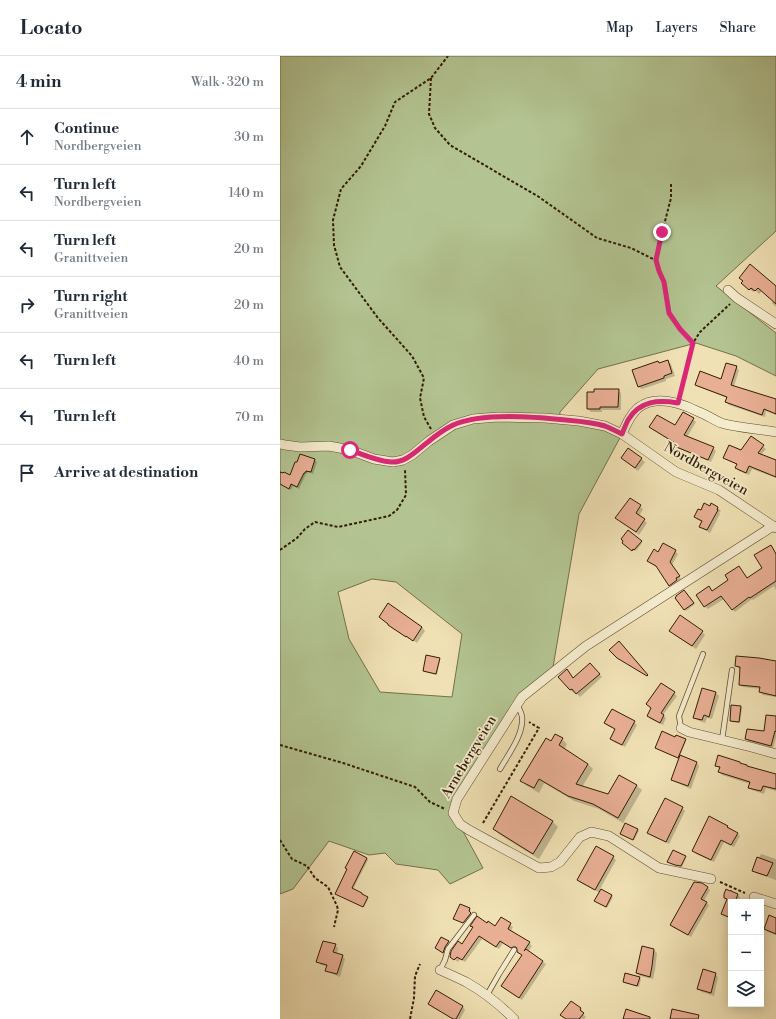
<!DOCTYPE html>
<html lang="en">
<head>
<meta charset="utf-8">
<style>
  body { margin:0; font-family:"Libre Bodoni",serif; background:#f6f6f7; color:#1f2937 }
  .controls { position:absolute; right:12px; bottom:12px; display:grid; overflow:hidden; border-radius:0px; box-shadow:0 2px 10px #0003 }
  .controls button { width:36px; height:36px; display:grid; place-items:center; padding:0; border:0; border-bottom:1px solid #e0e1e3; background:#fff; color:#1f2937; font:20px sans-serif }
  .stop { position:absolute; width:12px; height:12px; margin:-9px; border:3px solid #db2777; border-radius:50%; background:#fff }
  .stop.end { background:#db2777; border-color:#fff; box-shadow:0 1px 4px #0008 }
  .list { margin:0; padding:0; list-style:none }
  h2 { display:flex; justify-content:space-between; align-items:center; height:52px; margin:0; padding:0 16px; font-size:17px }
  h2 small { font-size:13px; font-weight:400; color:#747a83 }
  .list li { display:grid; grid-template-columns:26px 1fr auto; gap:12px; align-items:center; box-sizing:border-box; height:56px; padding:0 16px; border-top:1px solid #e0e1e3 }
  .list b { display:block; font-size:15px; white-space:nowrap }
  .list p { margin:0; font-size:13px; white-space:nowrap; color:#747a83 }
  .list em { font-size:13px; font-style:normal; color:#747a83 }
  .icon { flex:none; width:22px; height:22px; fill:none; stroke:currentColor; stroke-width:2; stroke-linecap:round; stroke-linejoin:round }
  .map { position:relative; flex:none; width:496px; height:963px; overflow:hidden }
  header { display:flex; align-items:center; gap:24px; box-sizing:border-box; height:56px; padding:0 20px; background:#fff; border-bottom:1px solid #e0e1e3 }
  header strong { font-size:19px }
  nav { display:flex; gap:22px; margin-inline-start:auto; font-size:14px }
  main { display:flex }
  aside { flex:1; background:#fff }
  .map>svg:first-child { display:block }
</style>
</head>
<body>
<header>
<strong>Locato</strong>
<nav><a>Map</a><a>Layers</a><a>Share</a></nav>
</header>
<main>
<aside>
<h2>4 min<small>Walk · 320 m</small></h2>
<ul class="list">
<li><svg class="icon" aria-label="ahead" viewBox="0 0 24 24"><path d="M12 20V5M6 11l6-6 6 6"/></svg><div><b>Continue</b><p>Nordbergveien</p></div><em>30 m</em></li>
<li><svg class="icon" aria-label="left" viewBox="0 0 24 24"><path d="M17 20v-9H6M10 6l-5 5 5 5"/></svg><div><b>Turn left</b><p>Nordbergveien</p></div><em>140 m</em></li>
<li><svg class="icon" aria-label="left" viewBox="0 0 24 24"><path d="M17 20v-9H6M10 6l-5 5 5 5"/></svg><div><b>Turn left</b><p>Granittveien</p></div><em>20 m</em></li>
<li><svg class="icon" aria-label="right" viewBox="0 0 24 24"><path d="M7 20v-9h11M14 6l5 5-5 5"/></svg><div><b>Turn right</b><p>Granittveien</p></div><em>20 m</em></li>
<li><svg class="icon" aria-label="left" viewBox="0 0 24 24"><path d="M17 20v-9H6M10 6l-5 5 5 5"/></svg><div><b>Turn left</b></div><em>40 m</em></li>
<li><svg class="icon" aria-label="left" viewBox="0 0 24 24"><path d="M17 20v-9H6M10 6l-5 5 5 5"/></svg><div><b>Turn left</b></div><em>70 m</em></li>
<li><svg class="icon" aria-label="arrive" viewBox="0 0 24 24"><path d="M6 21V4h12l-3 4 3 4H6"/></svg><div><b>Arrive at destination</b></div></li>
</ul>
</aside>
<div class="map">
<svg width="496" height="963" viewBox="0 0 496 963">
  <rect width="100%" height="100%" fill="#f0e1b4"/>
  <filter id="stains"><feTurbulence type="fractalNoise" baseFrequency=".005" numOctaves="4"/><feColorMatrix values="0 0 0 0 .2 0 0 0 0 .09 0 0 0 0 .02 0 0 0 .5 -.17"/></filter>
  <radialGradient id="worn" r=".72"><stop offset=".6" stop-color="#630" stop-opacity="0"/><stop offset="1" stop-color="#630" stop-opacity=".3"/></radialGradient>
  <!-- green -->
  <path fill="#b3c492" stroke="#73704c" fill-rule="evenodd" d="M0 0H496V175L436 230 496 277V320L456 300 416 287 318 313 280 356 279 363 342 378 299 458 272 617 242 641 173 757 203 812 170 828 158 814 116 808 105 797 89 799 49 785 13 833 0 838ZM92 523 116 526 182 578 172 641 100 636 69 583 58 536Z"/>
  <!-- shadow -->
  <g fill="#0003">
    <polygon points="466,230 496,232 496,251 492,247 493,245 482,235 479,238 475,234 473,236"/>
    <polygon points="388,305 391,308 395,320 386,323 386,325 362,333 359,331 378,306 380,308"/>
    <polygon points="456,311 459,314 454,331 496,344 496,359 486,355 485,361 449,349 446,346 447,342 419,331 416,329 442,324"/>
    <polygon points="338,334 341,337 341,354 322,354 322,356 311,356 308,353"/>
    <polygon points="413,363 416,366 407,381 433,392 436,395 431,406 398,392 395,389 396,388 373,374 371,371 395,371"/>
    <polygon points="471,381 486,393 481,399 496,405 496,422 472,413 469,419 459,415 456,412 458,409 447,404 444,402 461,395"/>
    <polygon points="349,393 365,406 358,415 345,405"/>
    <polygon points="20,399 35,404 37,406 33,418 28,416 27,418 26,418 19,433 13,430 11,434 0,428 0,415 11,421"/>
    <polygon points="350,443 363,453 359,460 367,467 359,479 340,465"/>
    <polygon points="430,451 438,452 441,455 439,457 440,458 430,477 423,473 420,470 422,466 418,464 415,461 421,455"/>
    <polygon points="348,476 362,487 356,495 355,494 354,495 343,487"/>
    <polygon points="490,490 496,497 496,534 494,530 473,544 472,543 455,556 444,543 428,553 425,550 418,539 433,536 467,523 483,512"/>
    <polygon points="395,495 398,498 392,509 401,523 398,525 399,527 392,532 378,512 368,505 379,497"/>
    <polygon points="406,536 415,548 406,555 397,542"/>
    <polygon points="109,549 142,571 145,575 137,587 130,582 129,583 112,572 100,561"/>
    <polygon points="422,576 425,579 416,593 393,578"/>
    <polygon points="159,603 160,604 157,619 145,616 144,615"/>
    <polygon points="496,606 496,641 483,639 480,636 481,633 463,631 460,629 461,613 459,613 456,610"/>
    <polygon points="310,608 322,621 300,641 295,636 294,637 289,633 293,623"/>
    <polygon points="423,633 436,637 439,640 432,663 427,662 425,667 417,664 414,661"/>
    <polygon points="394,637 397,640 383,659 386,662 383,669 370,663 368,660"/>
    <polygon points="452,650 461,651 462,652 460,667 452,666 451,665"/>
    <polygon points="496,661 496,681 493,692 469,686 466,683 485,676"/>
    <polygon points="354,666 357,669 345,691 334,686 331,682 336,674 328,670 325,667"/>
    <polygon points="396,682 405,683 406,685 400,700 416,706 419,710 411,733 395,726 392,723 400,703 376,692"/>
    <polygon points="282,683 287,688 284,694 308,708 313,713 302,731 329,739 340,720 357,730 362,734 343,767 319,753 294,745 264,727 259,737 247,730 242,725 271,686"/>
    <polygon points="461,708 496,719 496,735 486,732 484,738 472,734 469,731 470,728 442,719 439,716 440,713 436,709"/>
    <polygon points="232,742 273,766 278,771 259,803 219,778 214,772"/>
    <polygon points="402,752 405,755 389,788 372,780 368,777"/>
    <polygon points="447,770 460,780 454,791 444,786 434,806 416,798 414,795"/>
    <polygon points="358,774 359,775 354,784 343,779"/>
    <polygon points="481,798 496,803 496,824 476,817 473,815"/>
    <polygon points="333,801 336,804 320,833 333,841 327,852 317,846 320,837 301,827 298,824"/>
    <polygon points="405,801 406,802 402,811 397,810 390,807"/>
    <polygon points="87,802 88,804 73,833 88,843 84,851 56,838"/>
    <polygon points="427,831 430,834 424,845 429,849 411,881 394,872 391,869"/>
    <polygon points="446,834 457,838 460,841 458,846 451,846 451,863 445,860 442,858 447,844 444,841"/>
    <polygon points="189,853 191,854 190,857 192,859 185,867 176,864"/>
    <polygon points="221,862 233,871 231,875 249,887 252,890 248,896 266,908 242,944 225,933 243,900 238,896 238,893 236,893 234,894 223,887 219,893 202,883 185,906 180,903 178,906 174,903 183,890 208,868 215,871"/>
    <polygon points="496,863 496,879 488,876 485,873"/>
    <polygon points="161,882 170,887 166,892 164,897 156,892"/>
    <polygon points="55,889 58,892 57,898 62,900 65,903 60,921 50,917 46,914 48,911 41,909 37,905"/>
    <polygon points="374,894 377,897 375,914 373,923 360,920 357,917"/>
    <polygon points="435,918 438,921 434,940 422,936 418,933"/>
    <polygon points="359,922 361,923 359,931 345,927 344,926"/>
    <polygon points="156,936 183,951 185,954 180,963 173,963 152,951 149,948"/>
    <polygon points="300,953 303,956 302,957 306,961 304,963 286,963"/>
  </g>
  <!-- building -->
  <g fill="#e9af95" stroke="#331d06">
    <polygon points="470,208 496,230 496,248 478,232 475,235 471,232 469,234 461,227 463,225 459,222"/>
    <polygon points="388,304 392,317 384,320 384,322 358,331 352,314 378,305 379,307"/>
    <polygon points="446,307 457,310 451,329 496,343 496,358 484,353 482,359 445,346 447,341 415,329 420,315 441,323"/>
    <polygon points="314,333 339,333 338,351 320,351 320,353 307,353 307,336 314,336"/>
    <polygon points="403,356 414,362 404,379 434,391 428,404 394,390 395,387 369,371 377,359 395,369"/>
    <polygon points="471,380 484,389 478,397 496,404 496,421 469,410 466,417 455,412 457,408 443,402 449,389 461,394"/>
    <polygon points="348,392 362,402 355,412 341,402"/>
    <polygon points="20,398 35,403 31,416 26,415 25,417 24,417 17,431 11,428 9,433 0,428 0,416 3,417 4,416 10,419 15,406 17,406"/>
    <polygon points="350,442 361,449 356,457 365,463 356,476 335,462"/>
    <polygon points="424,447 430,450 431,447 438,451 437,454 438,454 427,474 419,471 422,465 414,461 418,453 421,454"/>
    <polygon points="348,474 362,485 354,494 353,493 352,495 342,487 343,485 341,483"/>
    <polygon points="383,487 396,494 390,506 400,520 396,522 397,524 389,530 376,510 367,505 374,493 378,496"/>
    <polygon points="491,489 496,498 496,525 470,542 469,541 452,554 441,540 424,551 416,539 429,530 432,535 448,524 445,519 459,510 467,522 482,512 474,499"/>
    <polygon points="404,534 414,547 404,554 395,542 396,541 396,540"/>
    <polygon points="108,547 142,571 133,585 126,580 126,581 108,569 108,568 99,561"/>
    <polygon points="400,559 423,575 412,590 389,575"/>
    <polygon points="339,585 368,619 367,620 337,602 329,594"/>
    <polygon points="146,599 160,602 156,618 143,615"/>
    <polygon points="456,600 479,602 496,605 496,640 479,636 480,631 459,629 460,611 455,610"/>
    <polygon points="310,607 320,618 296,638 292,633 290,634 289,633 278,621 287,613 293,622"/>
    <polygon points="381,627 395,636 381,657 384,659 380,667 367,660 371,652 366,648"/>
    <polygon points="422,632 436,636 429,661 424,659 422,664 413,662"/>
    <polygon points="451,649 461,650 459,666 450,665"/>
    <polygon points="332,653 355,665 342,689 330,683 335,673 324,667"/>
    <polygon points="486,659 496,660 496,676 495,675 491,690 465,683 467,673 484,675"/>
    <polygon points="382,675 395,681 396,679 406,683 398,702 375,692"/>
    <polygon points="275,678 283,682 279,689 308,708 296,728 328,738 339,719 357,729 338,762 313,748 288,740 259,723 254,732 240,725 266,682 271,685"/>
    <polygon points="400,699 417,706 408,730 391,724"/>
    <polygon points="438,699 460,706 460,707 467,709 467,710 496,718 496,733 483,730 481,735 468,732 470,726 438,716 440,711 435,710"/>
    <polygon points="231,740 273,765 253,798 213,773"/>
    <polygon points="385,742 403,751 386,786 367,777"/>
    <polygon points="429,760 448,770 447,771 458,777 451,789 441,784 431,804 412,795"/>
    <polygon points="345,767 358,773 353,784 340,778"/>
    <polygon points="316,790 334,800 315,834 297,824"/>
    <polygon points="393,794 406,800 401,810 395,809 387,806"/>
    <polygon points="74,795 87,802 72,832 82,837 82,838 88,841 83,851 55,838 67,813 65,812"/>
    <polygon points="477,801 493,807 487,820 472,815"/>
    <polygon points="414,826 422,827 428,831 421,843 427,846 408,879 390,869"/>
    <polygon points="321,833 332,839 326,851 314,845"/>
    <polygon points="446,833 450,835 451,834 451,835 458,838 455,846 451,844 451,862 441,858 447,843 444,842 444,838"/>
    <polygon points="180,848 190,852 189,855 191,857 183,867 173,863"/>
    <polygon points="489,859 496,862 496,878 484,873"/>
    <polygon points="197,860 207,867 208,865 215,870 221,861 231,867 228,873 250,886 244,895 246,893 263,905 239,942 221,930 242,899 237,896 237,893 236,891 233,891 231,892 220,885 216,891 199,880 182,904 177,901 174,904 170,901 171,895 178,885 182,888 193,871 190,870"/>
    <polygon points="161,881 169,885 165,891 163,897 155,892"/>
    <polygon points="43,885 56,888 53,896 63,899 57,918 45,915 47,909 36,906"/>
    <polygon points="362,890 374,893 372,910 370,921 356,917"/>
    <polygon points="423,913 436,917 431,937 417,933"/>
    <polygon points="345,917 360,921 357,930 343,926"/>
    <polygon points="156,934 183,950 176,963 173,963 148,948"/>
    <polygon points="291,945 301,952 300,954 304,957 299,963 286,963 280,959"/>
    <polygon points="346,953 370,961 370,963 343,963"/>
    <polygon points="392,953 419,959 418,963 390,963"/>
  </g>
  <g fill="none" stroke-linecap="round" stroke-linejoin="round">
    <!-- lane casing -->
    <g stroke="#624e32" stroke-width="6">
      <g id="lane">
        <polyline points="401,672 399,660 423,598"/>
        <polyline points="442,684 452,614"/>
        <path d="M220 713C228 699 244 678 242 661 242 658 239 653 238 649"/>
        <polyline points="160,914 165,904 168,893 194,859"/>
        <polyline points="207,939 219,918 234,894"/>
      </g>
    </g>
    <!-- street casing -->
    <g stroke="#624e32" stroke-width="10">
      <g id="street">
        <polyline points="448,234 457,242 496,268"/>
        <path d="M342 378C346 369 350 359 358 352 376 338 401 347 419 356 427 359 434 364 441 367 458 372 479 373 496 376"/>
        <polyline points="0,388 5,389 20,391 49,390 70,394 94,403 113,406 123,404 132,399 149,385 173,369 193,363 218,361 265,362 299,365 325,370 342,378 396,416 439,434 496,472"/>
        <polyline points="401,672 409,676 471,691 496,698"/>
        <polyline points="431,823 379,812 329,780 311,776 300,781 280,806 271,811 259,812 189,774 180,768 173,757 177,743 242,641 306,590 493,470"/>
        <polyline points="474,841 496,848"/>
        <path d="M160 914C169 918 178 922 186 926 204 936 220 949 234 963"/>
      </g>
    </g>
    <!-- path -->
    <g stroke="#331d06" stroke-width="2" stroke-dasharray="3 2" stroke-linecap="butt">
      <polyline points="151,22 149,58 155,72 170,89 259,141 317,182 351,192 375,204 379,215 384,226 389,257 400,273 413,287"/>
      <polyline points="375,204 391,142 391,127"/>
      <polyline points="400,338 413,287 420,276 450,248"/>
      <polyline points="151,373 144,361 140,342 144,322 132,300 98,262 60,211 54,189 53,164 61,133 81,110 105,70 115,46 151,22 168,0"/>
      <polyline points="0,494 17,482 25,473 35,466 58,471 109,460 117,454 126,439 125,413"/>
      <polyline points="0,689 63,707 135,731 150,746 165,753"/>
      <polyline points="203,767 259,672 249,666"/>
      <polyline points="0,784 12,803 27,810 35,822 48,831 57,850 58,854 54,871"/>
      <polyline points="440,826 465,837"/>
      <polyline points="130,963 134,942 135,920 140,908"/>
    </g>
    <!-- lane -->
    <use href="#lane" stroke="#f5ecce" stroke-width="4.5"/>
    <!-- street -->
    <use href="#street" stroke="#f5ecce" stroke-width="9"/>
  </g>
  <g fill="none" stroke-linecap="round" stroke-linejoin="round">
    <!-- route -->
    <path stroke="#db2777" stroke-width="5" d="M70 394C84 399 97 405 111 406 126 407 137 394 148 386 155 380 165 373 173 369 202 356 255 361 286 364 298 365 312 366 325 370 330 372 336 375 342 378 344 373 346 368 348 364 360 344 379 344 398 347L413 287 400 273 389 257 384 226 379 215 376 204 382 176"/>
  </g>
  <g text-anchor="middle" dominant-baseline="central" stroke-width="3.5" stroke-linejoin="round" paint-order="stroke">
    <!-- street labels -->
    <g font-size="14" fill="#331d06" stroke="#f5ecce">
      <text transform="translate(426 413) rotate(29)">Nordbergveien</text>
      <text transform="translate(189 701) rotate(-59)">Arnebergveien</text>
    </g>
  </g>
  <rect width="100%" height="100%" filter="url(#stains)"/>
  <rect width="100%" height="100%" fill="url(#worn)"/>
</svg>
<div class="controls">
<button>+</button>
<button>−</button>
<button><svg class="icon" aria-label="layers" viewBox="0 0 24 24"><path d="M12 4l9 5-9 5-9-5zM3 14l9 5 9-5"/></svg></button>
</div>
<div class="stop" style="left:70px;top:394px"></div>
<div class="stop end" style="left:382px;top:176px"></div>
</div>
</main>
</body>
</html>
